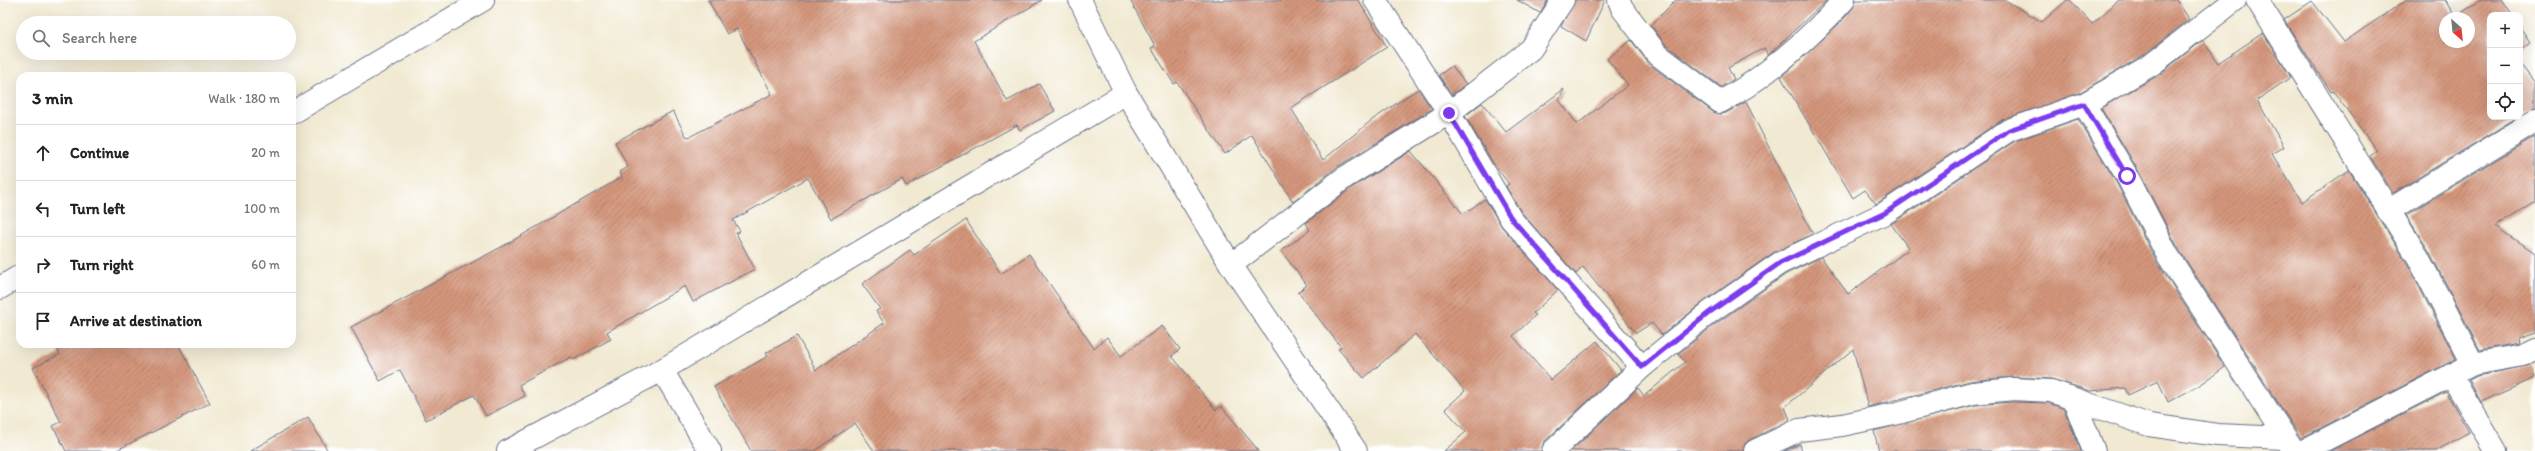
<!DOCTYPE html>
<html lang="en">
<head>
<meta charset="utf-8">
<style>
  body { margin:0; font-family:Itim,sans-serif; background:#f2f2f2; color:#222 }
  .controls { position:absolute; right:12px; top:12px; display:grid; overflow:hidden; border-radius:8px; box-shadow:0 4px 16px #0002 }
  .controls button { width:36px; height:36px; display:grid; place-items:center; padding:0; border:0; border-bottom:1px solid #e0e0e0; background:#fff; color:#222; font:20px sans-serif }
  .compass { position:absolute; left:2439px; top:12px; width:36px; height:36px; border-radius:50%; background:#fff; box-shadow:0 4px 16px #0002; rotate:153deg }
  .stop { position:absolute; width:12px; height:12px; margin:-9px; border:3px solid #7c3aed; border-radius:50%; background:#fff }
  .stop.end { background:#7c3aed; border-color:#fff; box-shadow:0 1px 4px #0008 }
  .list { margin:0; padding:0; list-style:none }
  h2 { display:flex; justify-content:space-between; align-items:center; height:52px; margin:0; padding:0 16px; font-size:17px }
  h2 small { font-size:13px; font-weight:400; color:#767676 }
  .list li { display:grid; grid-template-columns:26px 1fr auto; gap:12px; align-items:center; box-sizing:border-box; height:56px; padding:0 16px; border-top:1px solid #e0e0e0 }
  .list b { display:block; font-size:15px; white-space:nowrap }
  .list em { font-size:13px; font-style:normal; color:#767676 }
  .icon { flex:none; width:22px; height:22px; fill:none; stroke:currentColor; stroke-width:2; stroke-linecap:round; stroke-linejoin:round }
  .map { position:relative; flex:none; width:2535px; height:451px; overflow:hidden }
  .search { position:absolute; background:#fff; box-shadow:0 4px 16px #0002; left:16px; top:16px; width:280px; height:44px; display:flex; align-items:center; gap:10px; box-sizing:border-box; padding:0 14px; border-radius:22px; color:#767676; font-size:15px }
  .panel { position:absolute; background:#fff; box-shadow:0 4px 16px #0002; left:16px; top:72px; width:280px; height:276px; border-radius:12px }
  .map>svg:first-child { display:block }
</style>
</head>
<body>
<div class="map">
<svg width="2535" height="451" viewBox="0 0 2535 451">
  <defs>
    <pattern id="building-hatch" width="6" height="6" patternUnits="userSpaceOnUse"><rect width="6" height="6" fill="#d4967c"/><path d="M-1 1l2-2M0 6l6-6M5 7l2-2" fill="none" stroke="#ab7b69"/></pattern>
  </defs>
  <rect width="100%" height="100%" fill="#fff"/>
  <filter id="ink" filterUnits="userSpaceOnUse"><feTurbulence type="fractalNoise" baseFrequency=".025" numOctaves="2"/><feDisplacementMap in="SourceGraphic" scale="8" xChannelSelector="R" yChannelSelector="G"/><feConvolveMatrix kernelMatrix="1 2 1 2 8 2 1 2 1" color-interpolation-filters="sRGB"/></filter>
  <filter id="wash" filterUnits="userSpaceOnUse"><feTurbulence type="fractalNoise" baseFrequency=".012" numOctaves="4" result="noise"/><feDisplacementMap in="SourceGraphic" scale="16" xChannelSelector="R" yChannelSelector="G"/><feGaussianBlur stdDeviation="0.9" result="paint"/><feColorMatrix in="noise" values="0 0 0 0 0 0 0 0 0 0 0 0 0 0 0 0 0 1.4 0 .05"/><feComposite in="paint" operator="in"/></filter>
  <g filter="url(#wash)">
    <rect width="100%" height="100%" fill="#f1e9d1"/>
    <g id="blocks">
      <!-- building -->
      <g fill="url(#building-hatch)" fill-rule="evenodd">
        <polygon points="708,0 1042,0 974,41 1007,101 1039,84 1055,111 1020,130 1017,125 906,186 902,179 831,219 808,178 733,220 740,231 736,233 755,269 693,302 685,286 607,332 611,339 573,360 571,357 519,385 525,396 486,416 474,395 426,420 400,370 380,381 351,327 507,244 622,177 620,172 628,167 615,142 673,111 686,136 689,137 772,94 737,29 727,34"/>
        <polygon points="1130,0 1358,0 1387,47 1291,108 1323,160 1372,120 1418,89 1432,109 1337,167 1293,202 1252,135 1225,154 1177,82 1174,84 1151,48 1155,46"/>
        <polygon points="1517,0 1548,0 1540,13"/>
        <polygon points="1575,0 1605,0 1586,41 1561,26"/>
        <polygon points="1676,0 1827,0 1768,55 1764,48 1728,68 1734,79 1721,87 1666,45 1651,25"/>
        <polygon points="1856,0 2005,0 2042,22 2067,0 2070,0 2092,24 2119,0 2177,0 2189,19 2144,55 2079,93 2002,120 1876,204 1865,190 1853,198 1781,77 1840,23 1853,8"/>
        <path d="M2406 0H2445L2455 17 2481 0H2502L2512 15H2490V117H2518L2393 193 2370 156 2377 151 2333 91 2331 92 2284 20 2312 1 2344 42ZM2445 18H2469V42H2445Z"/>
        <polygon points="2520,27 2530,42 2520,50"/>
        <polygon points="2263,33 2291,77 2257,100 2284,147 2272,154 2302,202 2349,170 2407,263 2456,359 2301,438 2178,248 2138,170 2101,108 2157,76 2203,40 2218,63"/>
        <polygon points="1631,40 1649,64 1713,112 1720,114 1726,113 1746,102 1813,234 1773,253 1703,302 1662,335 1652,323 1636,333 1583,267 1576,274 1521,212 1506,186 1509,184 1495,166 1465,116 1482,103 1506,132 1564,89 1559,100 1577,124 1628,85 1607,59"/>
        <polygon points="2520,64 2535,83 2535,109 2520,116"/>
        <polygon points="1452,66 1466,84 1452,95 1439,75"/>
        <polygon points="2078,119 2116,182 2156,261 2225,367 2200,385 2168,402 2158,381 2128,395 2125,388 2090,391 2052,379 2012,377 1970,381 1868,407 1853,349 1785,407 1790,420 1749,440 1745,444 1743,451 1571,451 1638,388 1644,396 1685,362 1678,354 1718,322 1786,274 1821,257 1848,294 1909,249 1891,224 2015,141"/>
        <polygon points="2535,136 2535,202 2496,226 2535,253 2535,332 2518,338 2519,343 2480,350 2429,251 2406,215"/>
        <polygon points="1411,151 1463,214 1485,199 1502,227 1558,290 1533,313 1536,315 1513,336 1551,380 1597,341 1621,370 1544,442 1541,451 1444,451 1466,432 1445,409 1465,391 1415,334 1364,378 1338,349 1341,347 1298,292 1307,285 1281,251 1310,230 1306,223 1351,188"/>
        <polygon points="966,220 1001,274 1029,254 1094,348 1107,337 1121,356 1162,326 1180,349 1172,356 1216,410 1221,406 1259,451 874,451 855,423 815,451 751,451 714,387 768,356 766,353 797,336 816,370 884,323 876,311 880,309 862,284 910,250 914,255"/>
        <polygon points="54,344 178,344 210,403 115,451 66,451 53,426 61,422 33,368 60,354"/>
        <polygon points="2531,365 2535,378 2481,402 2469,380 2477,376"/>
        <polygon points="2446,392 2469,432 2436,451 2330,451"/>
        <polygon points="2013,402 2049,403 2064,409 2081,451 1879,451 1874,431 1975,405"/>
        <polygon points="308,417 328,451 250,451"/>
        <polygon points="1800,444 1802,451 1784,451"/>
      </g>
    </g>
  </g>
  <g filter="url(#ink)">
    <use href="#blocks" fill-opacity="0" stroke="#667086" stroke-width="1"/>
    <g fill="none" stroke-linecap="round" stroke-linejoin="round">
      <!-- street casing -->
      <g stroke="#667086" stroke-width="24">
        <g id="street">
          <polyline points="1080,0 1126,93 1231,265 1356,451"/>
          <polyline points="1375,0 1449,113 1511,219 1642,367"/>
          <path d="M1619 0 1622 8 1657 54 1720 102C1763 80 1812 36 1844 0"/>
          <polyline points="2257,0 2418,257 2473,364"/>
          <polyline points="2084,104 2127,176 2167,254 2294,451"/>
          <polyline points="292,113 483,0"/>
          <polyline points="2388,211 2535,121"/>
          <polyline points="1231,265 1344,178 1449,113 1531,49 1563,0"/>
          <polyline points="0,288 20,276"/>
          <polyline points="662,370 710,451"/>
          <polyline points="2451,375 2496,451"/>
          <polyline points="2074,400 2094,451"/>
          <polyline points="508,451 662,370 1126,93"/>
          <polyline points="1553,451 1642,367 1710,312 1780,263 1885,213 2009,130 2084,104 2151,65 2235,0"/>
          <polyline points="1755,451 1799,430 1842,425 1894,414 1973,393 2013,389 2051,391 2149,425 2218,435 2284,438"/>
          <polyline points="2303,451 2473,364 2523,355 2535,349"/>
        </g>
      </g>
      <!-- street -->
      <use href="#street" stroke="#fff" stroke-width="22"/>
    </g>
  </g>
  <g fill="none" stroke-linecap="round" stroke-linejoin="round" filter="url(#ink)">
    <!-- route -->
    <polyline stroke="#7c3aed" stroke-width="5" points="1449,113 1511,218 1642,367 1710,312 1780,263 1885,213 2009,130 2084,104 2127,176"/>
  </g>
</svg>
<div class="controls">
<button>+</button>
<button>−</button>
<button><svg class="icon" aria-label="locate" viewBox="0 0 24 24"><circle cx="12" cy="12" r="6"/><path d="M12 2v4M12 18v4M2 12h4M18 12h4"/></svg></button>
</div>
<svg class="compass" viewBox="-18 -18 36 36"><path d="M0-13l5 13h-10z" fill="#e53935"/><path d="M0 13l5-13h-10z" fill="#767676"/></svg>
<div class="stop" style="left:2127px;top:176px"></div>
<div class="stop end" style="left:1449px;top:113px"></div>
<div class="search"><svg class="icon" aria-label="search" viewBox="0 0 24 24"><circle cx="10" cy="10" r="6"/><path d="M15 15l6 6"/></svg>Search here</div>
<section class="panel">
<h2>3 min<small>Walk · 180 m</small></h2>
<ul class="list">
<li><svg class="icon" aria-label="ahead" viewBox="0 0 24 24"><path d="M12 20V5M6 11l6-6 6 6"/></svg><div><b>Continue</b></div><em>20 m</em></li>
<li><svg class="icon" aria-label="left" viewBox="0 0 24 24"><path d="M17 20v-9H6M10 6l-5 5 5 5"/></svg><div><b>Turn left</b></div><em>100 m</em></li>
<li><svg class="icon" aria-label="right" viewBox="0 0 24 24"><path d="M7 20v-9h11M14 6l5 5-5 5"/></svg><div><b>Turn right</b></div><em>60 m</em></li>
<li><svg class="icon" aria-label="arrive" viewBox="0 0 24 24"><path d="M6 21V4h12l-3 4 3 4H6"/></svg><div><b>Arrive at destination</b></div></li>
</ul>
</section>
</div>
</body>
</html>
